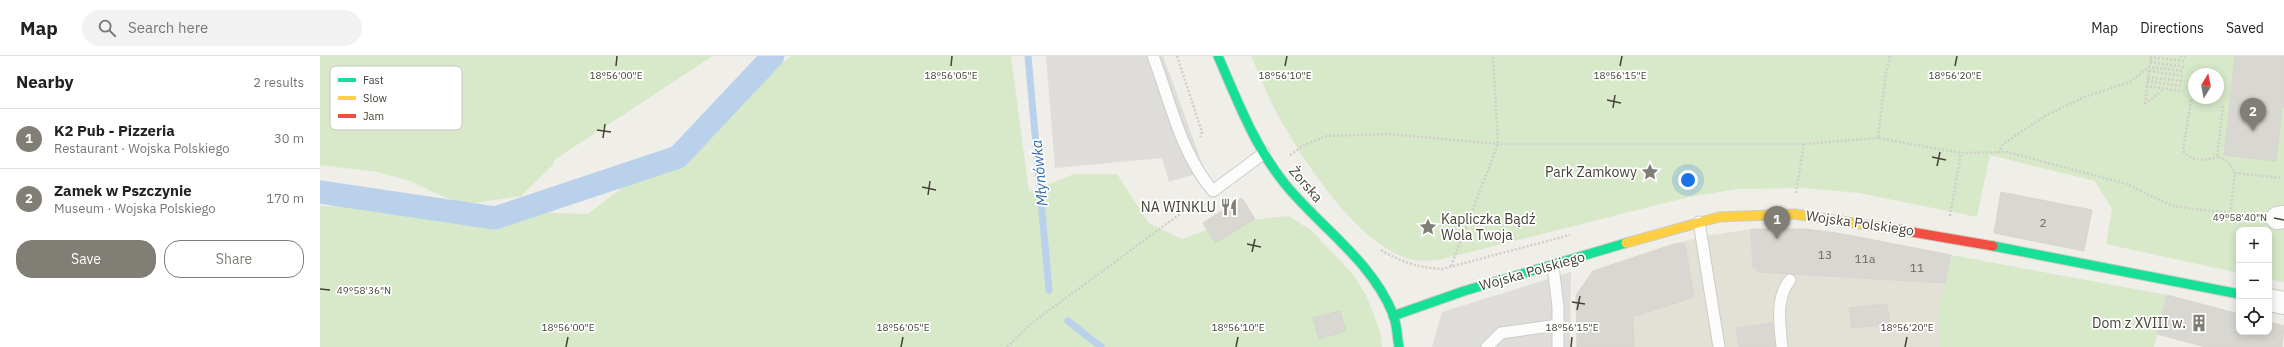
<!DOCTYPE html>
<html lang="en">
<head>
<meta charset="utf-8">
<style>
  body { margin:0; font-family:"IBM Plex Sans",sans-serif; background:#f2f2f2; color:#222 }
  .controls { position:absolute; right:12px; bottom:12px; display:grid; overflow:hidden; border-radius:8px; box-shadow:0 2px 10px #0003 }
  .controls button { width:36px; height:36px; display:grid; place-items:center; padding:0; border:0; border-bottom:1px solid #e0e0e0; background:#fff; color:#222; font:20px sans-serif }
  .compass { position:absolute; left:1868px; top:12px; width:36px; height:36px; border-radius:50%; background:#fff; box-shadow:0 2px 10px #0003; rotate:10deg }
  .you { position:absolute; left:1368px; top:124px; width:14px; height:14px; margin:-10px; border:3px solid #fff; border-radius:50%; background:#1a73e8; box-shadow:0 0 0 6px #1a73e833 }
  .badge { display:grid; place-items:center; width:26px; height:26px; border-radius:50%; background:#807e75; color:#fff; font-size:13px; font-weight:700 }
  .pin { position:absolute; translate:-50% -33px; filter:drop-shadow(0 1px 2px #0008) }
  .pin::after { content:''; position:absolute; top:21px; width:14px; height:12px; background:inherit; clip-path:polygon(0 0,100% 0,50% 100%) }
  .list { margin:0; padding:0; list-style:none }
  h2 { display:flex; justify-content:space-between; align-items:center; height:52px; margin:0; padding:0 16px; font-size:17px }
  h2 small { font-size:13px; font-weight:400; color:#767676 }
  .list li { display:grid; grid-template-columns:26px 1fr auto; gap:12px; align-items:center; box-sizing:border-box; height:60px; padding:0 16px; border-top:1px solid #e0e0e0 }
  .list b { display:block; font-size:15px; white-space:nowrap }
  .list p { margin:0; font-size:13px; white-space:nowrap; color:#767676 }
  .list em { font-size:13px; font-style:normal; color:#767676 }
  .actions { display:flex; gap:8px; padding:12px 16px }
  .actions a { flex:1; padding:9px 0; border:1px solid #807e75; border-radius:16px; text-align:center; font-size:14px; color:#807e75 }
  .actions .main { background:#807e75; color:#fff }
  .icon { flex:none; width:22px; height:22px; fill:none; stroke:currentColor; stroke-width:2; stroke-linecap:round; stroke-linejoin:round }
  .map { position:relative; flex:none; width:1964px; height:291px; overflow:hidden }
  header { display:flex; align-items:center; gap:24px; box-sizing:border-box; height:56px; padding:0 20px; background:#fff; border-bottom:1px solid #e0e0e0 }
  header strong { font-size:19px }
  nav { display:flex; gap:22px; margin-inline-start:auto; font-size:14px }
  .search { width:280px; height:36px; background:#f2f2f2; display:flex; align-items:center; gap:10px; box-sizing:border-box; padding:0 14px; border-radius:22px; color:#767676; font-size:15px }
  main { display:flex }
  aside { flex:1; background:#fff }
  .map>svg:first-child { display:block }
</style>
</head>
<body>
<header>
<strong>Map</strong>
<div class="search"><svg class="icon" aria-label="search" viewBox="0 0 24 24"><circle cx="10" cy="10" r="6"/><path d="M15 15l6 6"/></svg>Search here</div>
<nav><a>Map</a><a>Directions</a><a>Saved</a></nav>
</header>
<main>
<aside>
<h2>Nearby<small>2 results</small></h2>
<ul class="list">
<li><span class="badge">1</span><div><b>K2 Pub - Pizzeria</b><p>Restaurant · Wojska Polskiego</p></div><em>30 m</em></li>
<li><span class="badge">2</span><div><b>Zamek w Pszczynie</b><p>Museum · Wojska Polskiego</p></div><em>170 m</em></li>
</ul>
<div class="actions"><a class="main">Save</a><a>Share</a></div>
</aside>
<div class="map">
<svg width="1964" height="291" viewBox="0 0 1964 291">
  <rect width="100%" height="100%" fill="#efeee9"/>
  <!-- residential -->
  <polygon fill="#e3e1d6" points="1431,173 1485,173 1527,178 1631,199 1618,258 1619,291 1257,291 1256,242 1259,242 1259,235 1270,219 1354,188 1385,180"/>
  <!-- green -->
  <g fill="#d8e9ca" fill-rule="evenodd">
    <polygon points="0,0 393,0 234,104 234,108 201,140 141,149 90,125 57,116 0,109"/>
    <polygon points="471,0 691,0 709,136 754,118 797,118 829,167 862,183 904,167 969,160 992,175 1032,217 1047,241 1060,275 1062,291 0,291 0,150 268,158"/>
    <path d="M931 0H1915L1904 99 1956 105 1962 51H1964V226L1949 223V174H1919V217L1786 188 1792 153 1775 125 1670 99 1657 161 1539 137 1483 132 1418 133 1369 141 1122 203C1109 205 1098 206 1086 202 1036 185 984 106 959 61 948 42 940 20 931 0ZM1874 18H1898V42H1874Z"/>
    <polygon points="1631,199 1847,239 1834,291 1619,291 1618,258"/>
  </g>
  <!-- parking -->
  <g fill="#deddd9">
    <polygon points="726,0 843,0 883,110 878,117 849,126 842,102 735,112"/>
    <polygon points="1251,216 1250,291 1112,291 1122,256"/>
  </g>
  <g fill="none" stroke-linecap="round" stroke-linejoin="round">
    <!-- stream -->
    <g stroke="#bad1ec" stroke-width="7">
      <polyline points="708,0 729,234"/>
      <polyline points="748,265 781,291"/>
    </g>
    <!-- canal -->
    <polyline stroke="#bad1ec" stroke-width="23" points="0,136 175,162 358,101 453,0"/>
  </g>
  <!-- building -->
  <g fill="#d9d7d2" stroke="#d7d5cf">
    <polygon points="1915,0 1964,0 1964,51 1962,51 1956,105 1904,99"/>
    <polygon points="1681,136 1772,154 1764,195 1674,177"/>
    <polygon points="922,142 935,163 895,187 883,167"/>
    <polygon points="1431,173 1485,173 1516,177 1631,199 1625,227 1437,216 1437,212 1433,212"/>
    <polygon points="1365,187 1374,241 1313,261 1314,291 1257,291 1256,239 1273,215 1354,188"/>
    <polygon points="1847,239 1919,258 1919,276 1949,276 1949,266 1964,270 1962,291 1886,291 1837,278"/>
    <polygon points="1567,248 1570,268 1532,272 1529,252"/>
    <polygon points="1020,255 1026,275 999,283 993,262"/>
    <polygon points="1453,267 1455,291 1419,291 1416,272"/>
  </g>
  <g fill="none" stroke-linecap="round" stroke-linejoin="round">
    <!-- lane casing -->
    <g stroke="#cdccc7" stroke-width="13">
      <g id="lane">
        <path d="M833 0C851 47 860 96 893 135L944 97"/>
        <polyline points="1379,166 1399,291"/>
        <polyline points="1233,210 1238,251 1238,291"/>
        <polyline points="1167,291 1181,277 1238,269"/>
        <path d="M1462 291C1460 270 1455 241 1470 224"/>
      </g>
    </g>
    <!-- street casing -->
    <g stroke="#cdccc7" stroke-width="24">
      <g id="street">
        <polyline points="1957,162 1964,161"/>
        <polyline points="1949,244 1964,247"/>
      </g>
    </g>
    <!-- fast casing -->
    <g stroke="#ceccc1" stroke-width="11">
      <g id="fast">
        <path d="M898 0C917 44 935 91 965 128 1001 172 1051 204 1073 258 1077 268 1077 280 1079 291"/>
        <polyline points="1673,190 1919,238"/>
        <polyline points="1073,260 1144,235 1306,187"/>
      </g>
    </g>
    <!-- slow casing -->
    <g stroke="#ceccc1" stroke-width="11">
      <polyline id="slow" points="1306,187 1399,161 1474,158 1580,174"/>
    </g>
    <!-- jam casing -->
    <g stroke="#ceccc1" stroke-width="11">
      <polyline id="jam" points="1580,174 1673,190"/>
    </g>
    <!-- path -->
    <g stroke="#d0cecb" stroke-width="2.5" stroke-dasharray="2 2" stroke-linecap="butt">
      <polyline points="857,0 882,76 880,81"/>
      <polyline points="1570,0 1566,16 1558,82 1641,97 1687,96 1807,128 1852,150 1935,160"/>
      <polyline points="1860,0 1865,1"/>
      <polyline points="1830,1 1865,5"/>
      <polyline points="1830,6 1864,11"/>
      <polyline points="1829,15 1863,20"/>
      <polyline points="1828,21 1862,25"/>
      <polyline points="1827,25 1862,30"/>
      <polyline points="1826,30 1861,35"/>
      <path d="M1871 44 1863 95C1873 106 1883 105 1897 101"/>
      <polyline points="1825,48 1831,0"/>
      <polyline points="1825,48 1844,33"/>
      <path d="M1903 50 1897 101C1907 103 1910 108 1915 117"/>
      <polyline points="1678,97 1683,88 1725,60 1764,41 1810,26 1829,11 1864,15"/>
      <polyline points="970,99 986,88 1007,80 1069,78 1178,88 1484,88 1558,82"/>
      <polyline points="1476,137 1484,88"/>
      <polyline points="1910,157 1915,117 1962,122"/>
      <polyline points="1630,160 1641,97"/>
      <path d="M1061 194C1081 206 1099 212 1122 213L1250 179"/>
      <polyline points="1131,210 1178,88 1173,0"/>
      <polyline points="687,291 712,267 879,144"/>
    </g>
    <!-- lane -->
    <use href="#lane" stroke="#fdfcfc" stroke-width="11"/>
    <!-- street -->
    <use href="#street" stroke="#fdfcfc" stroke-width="22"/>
    <!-- fast -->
    <use href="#fast" stroke="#16e098" stroke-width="9"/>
    <!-- slow -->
    <use href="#slow" stroke="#ffcf43" stroke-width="9"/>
    <!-- jam -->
    <use href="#jam" stroke="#f24e42" stroke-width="9"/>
  </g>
  <!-- ticks -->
  <path fill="none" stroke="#454136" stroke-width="1.5" d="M296 10 297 0M631 10 632 0M965 10 967 0M1300 10 1302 0M1635 10 1637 0M1287 44 1301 47M1293 52 1295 39M277 74 291 76M283 82 285 68M1612 101 1626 104M1617 110 1620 96M602 131 616 134M608 139 610 125M1954 162 1964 164M927 188 941 191M932 196 935 183M0 233 10 234M1252 246 1265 248M1257 254 1260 240M246 291 248 281M581 291 583 281M916 291 918 281M1251 291 1252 281M1585 291 1587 281"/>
  <!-- icons -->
  <defs>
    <g id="sight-bare" transform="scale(1.38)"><path d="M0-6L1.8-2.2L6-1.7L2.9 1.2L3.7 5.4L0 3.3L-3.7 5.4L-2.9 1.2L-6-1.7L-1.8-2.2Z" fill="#807e75" stroke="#fff" stroke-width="2.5" paint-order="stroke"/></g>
    <g id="restaurant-bare" transform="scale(1.38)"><path d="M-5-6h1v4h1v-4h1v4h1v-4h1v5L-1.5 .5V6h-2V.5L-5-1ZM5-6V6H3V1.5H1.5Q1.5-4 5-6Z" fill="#807e75" stroke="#fff" stroke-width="2.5" paint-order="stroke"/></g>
    <g id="building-bare" transform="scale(1.38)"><path d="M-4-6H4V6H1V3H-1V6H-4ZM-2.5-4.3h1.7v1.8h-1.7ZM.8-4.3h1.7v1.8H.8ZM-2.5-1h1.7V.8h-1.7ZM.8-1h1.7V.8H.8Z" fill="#807e75" stroke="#fff" stroke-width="2.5" paint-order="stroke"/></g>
  </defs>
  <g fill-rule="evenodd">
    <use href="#sight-bare" x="1330" y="116"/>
    <use href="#restaurant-bare" x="909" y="151"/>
    <use href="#sight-bare" x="1108" y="171"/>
    <use href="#building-bare" x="1879" y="267"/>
  </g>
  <g text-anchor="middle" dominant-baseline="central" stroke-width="3.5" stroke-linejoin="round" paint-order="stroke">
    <!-- number labels -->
    <g font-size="12" fill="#6b675e">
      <text x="1723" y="166">2</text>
      <text x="1505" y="198">13</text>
      <text x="1545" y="202">11a</text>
      <text x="1597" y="211">11</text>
    </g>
    <!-- poi labels -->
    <g font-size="14" fill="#454136" stroke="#fff" text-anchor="end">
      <text x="1317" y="116">Park Zamkowy</text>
      <text x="896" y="151">NA WINKLU</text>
      <text x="1121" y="163" text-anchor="start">Kapliczka Bądź<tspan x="1121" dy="16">Wola Twoja</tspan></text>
      <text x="1866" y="267">Dom z XVIII w.</text>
    </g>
    <!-- street labels -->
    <g font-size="14" fill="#454136" stroke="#fff">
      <text transform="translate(986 128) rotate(49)">Żorska</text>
      <text transform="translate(1540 167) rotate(8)">Wojska Polskiego</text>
      <text transform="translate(1212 215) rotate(-16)">Wojska Polskiego</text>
    </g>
    <!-- water labels -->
    <g font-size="15" font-style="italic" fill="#3369ad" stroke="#fff">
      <text transform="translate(719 117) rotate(-95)">Młynówka</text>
    </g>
  </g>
  <!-- legend -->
  <rect x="10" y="10" width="132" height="64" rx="6" fill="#fff" stroke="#c7c6c3" stroke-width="1"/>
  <rect x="18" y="22" width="18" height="4" fill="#16e098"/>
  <rect x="18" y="40" width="18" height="4" fill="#ffcf43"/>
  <rect x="18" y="58" width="18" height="4" fill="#f24e42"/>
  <g font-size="11" fill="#454136">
    <text x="43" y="28">Fast</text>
    <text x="43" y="46">Slow</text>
    <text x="43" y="64">Jam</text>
  </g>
  <g font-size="10" text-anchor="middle" fill="#454136" stroke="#fff" stroke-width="3.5" stroke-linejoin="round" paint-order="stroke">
    <text x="296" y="23">18°56'00"E</text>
    <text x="631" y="23">18°56'05"E</text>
    <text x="965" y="23">18°56'10"E</text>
    <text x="1300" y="23">18°56'15"E</text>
    <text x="1635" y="23">18°56'20"E</text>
    <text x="1920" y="165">49°58'40"N</text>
    <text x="44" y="238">49°58'36"N</text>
    <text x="248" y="275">18°56'00"E</text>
    <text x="583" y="275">18°56'05"E</text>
    <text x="918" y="275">18°56'10"E</text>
    <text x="1252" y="275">18°56'15"E</text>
    <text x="1587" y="275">18°56'20"E</text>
  </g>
</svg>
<div class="controls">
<button>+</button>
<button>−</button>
<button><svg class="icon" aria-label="locate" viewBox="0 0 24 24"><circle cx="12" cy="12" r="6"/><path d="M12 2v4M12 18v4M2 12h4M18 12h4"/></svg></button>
</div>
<svg class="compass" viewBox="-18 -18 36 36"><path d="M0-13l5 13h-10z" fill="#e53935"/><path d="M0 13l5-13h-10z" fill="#767676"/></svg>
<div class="you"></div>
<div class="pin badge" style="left:1457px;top:183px">1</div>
<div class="pin badge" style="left:1933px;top:75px">2</div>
</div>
</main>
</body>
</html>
